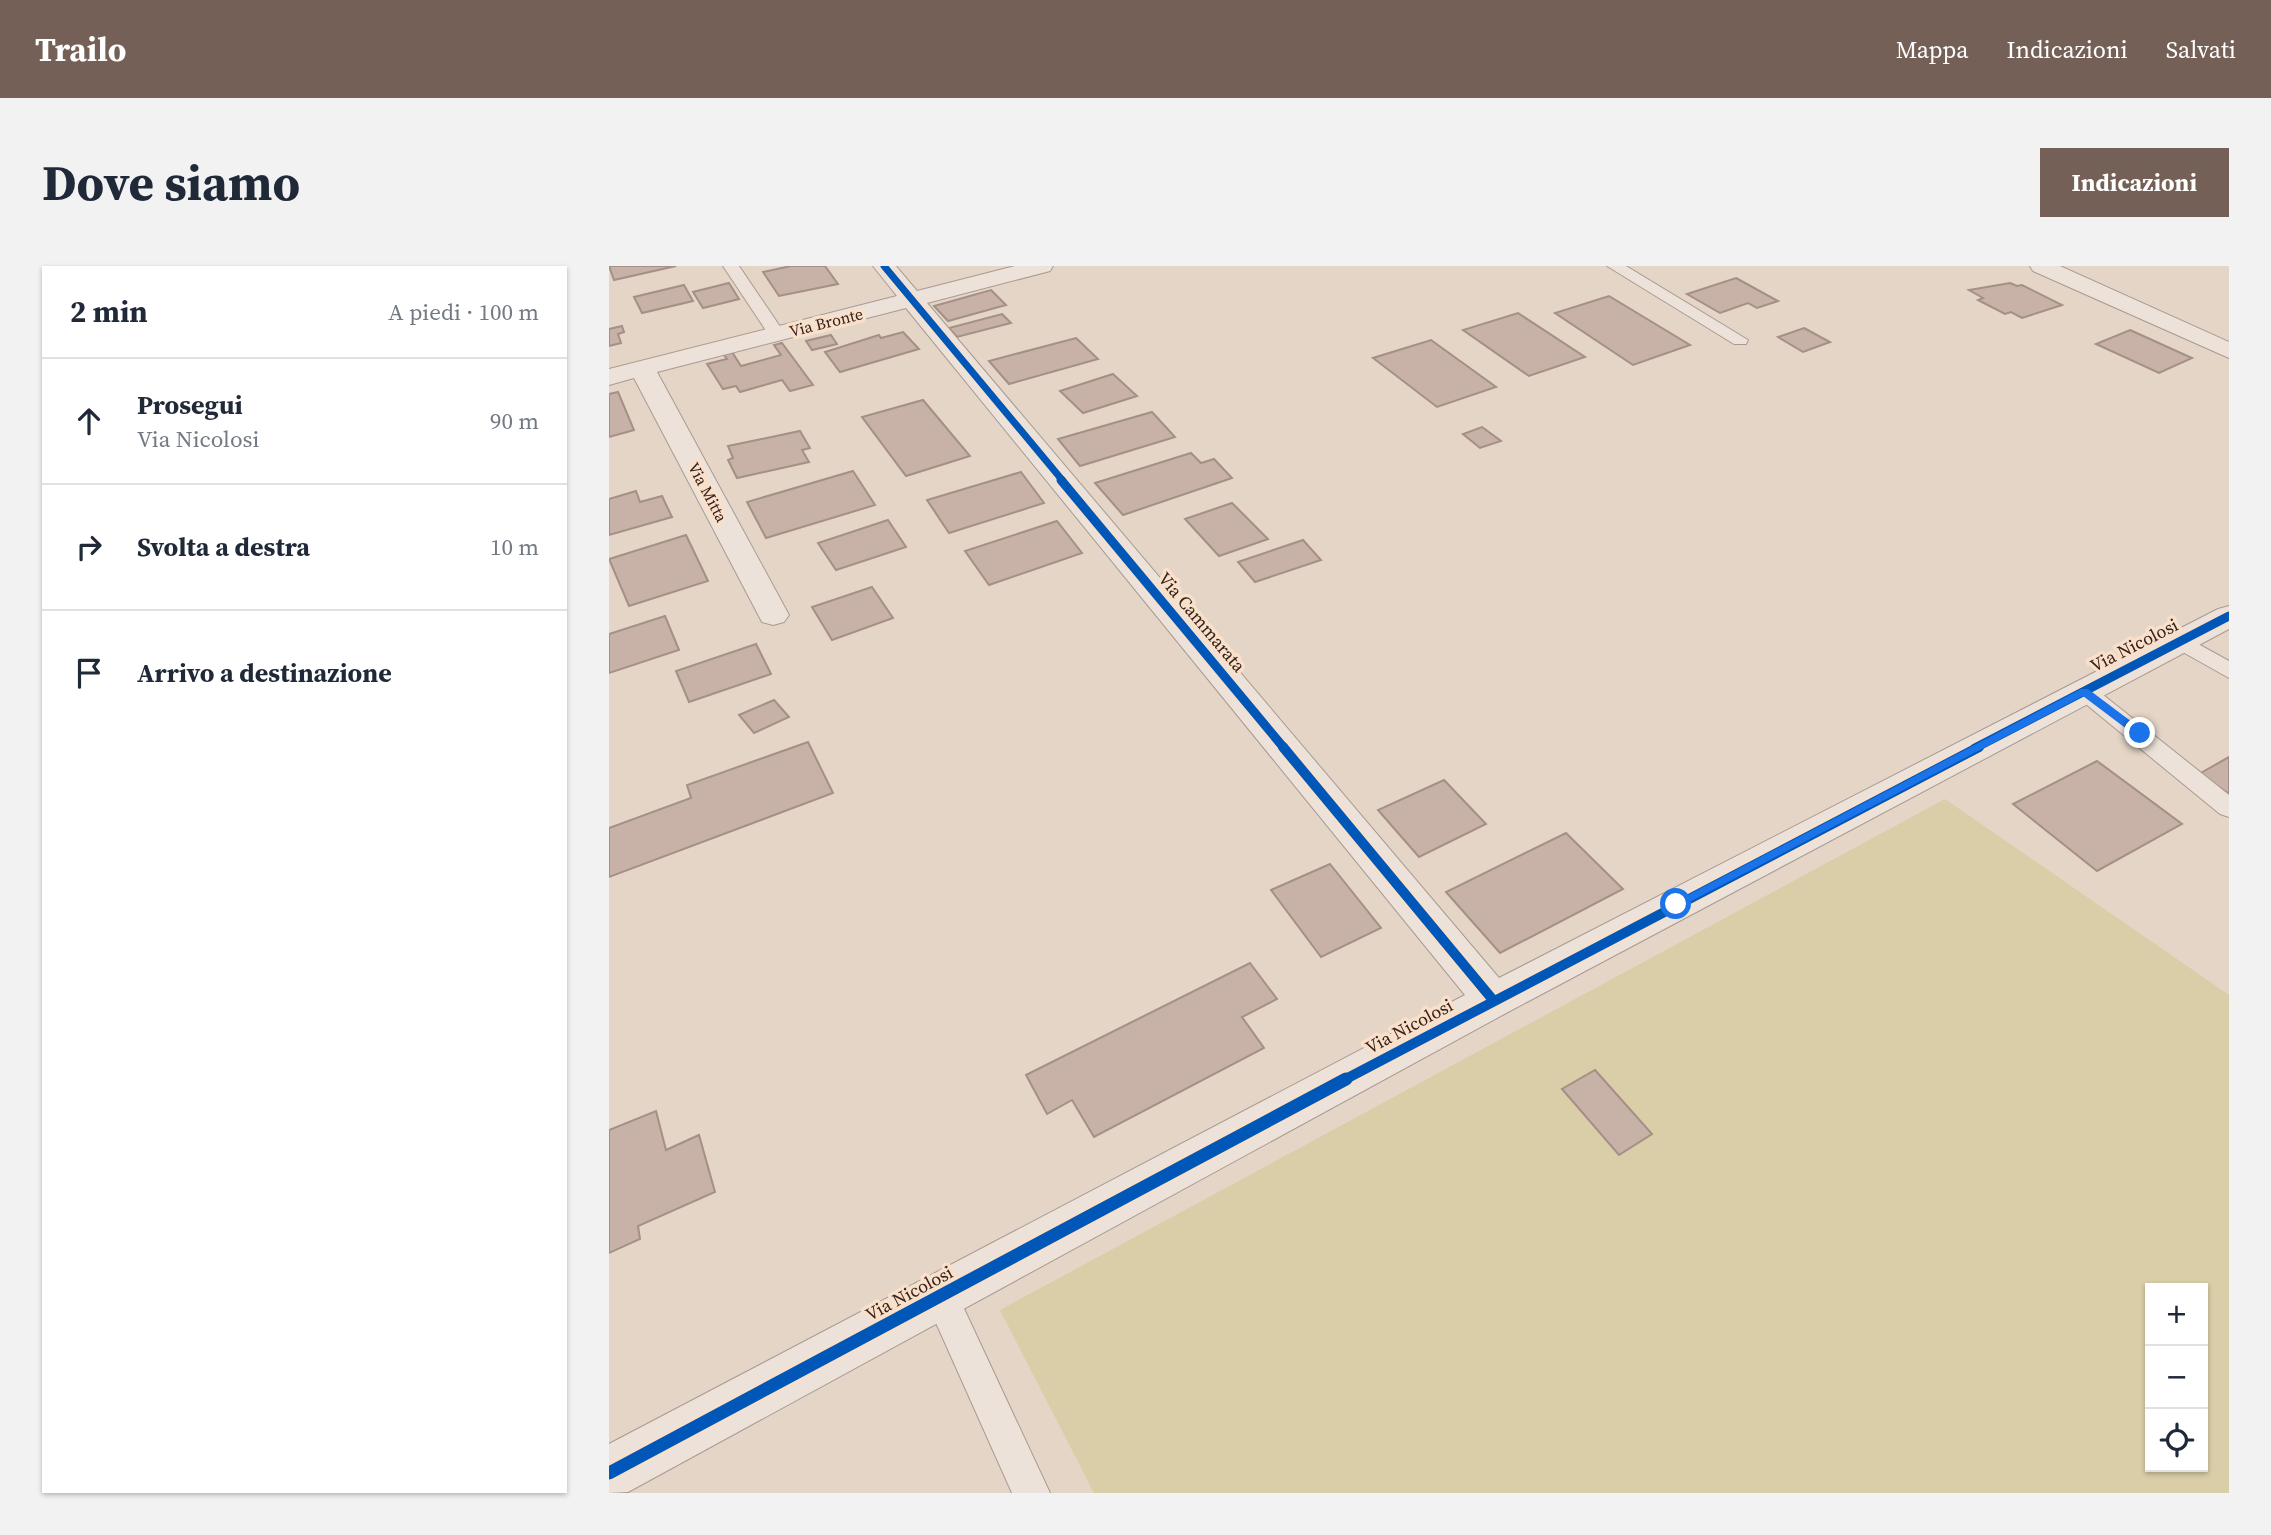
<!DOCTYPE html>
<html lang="it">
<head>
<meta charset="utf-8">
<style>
  body { margin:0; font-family:"Source Serif 4",serif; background:#f2f2f3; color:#1f2937 }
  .controls { position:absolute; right:21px; bottom:21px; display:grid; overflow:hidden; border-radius:0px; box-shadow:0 2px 5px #0004 }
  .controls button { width:63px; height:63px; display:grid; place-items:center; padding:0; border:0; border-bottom:2px solid #e0e1e3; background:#fff; color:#1f2937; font:35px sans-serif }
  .stop { position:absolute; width:21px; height:21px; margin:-16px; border:5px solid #1a73e8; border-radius:50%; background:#fff }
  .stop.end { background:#1a73e8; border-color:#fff; box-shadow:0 2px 7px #0008 }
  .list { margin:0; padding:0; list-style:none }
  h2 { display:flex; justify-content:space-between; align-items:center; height:91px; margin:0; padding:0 28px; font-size:30px }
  h2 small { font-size:23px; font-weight:400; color:#747a83 }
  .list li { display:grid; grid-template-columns:46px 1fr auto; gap:21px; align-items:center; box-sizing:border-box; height:126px; padding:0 28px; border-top:2px solid #e0e1e3 }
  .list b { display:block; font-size:26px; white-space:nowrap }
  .list p { margin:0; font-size:23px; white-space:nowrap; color:#747a83 }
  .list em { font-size:23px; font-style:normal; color:#747a83 }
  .icon { flex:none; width:38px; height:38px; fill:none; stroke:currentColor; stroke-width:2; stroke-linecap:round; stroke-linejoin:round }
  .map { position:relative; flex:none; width:1620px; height:1227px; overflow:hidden; border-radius:0px }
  header { display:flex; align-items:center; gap:42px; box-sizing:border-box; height:98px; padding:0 35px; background:#746056; color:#fff }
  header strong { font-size:33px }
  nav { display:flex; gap:38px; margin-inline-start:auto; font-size:24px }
  .intro { display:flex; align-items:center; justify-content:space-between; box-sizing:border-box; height:168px; padding:0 42px }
  h1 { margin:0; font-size:49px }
  .button { padding:18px 32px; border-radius:0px; background:#746056; color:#fff; font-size:24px; font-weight:700 }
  main { display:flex; gap:42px; padding:0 42px }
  aside { flex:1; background:#fff; border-radius:0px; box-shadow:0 2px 5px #0004 }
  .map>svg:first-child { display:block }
</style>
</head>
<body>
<header>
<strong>Trailo</strong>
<nav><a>Mappa</a><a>Indicazioni</a><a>Salvati</a></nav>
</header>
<div class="intro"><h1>Dove siamo</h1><a class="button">Indicazioni</a></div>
<main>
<aside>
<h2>2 min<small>A piedi · 100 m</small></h2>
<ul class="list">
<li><svg class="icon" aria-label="ahead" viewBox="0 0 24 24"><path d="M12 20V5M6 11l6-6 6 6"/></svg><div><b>Prosegui</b><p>Via Nicolosi</p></div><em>90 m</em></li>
<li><svg class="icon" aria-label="right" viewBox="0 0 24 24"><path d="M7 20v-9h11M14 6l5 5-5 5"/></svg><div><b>Svolta a destra</b></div><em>10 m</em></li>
<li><svg class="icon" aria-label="arrive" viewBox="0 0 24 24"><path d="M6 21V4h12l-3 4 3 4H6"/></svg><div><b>Arrivo a destinazione</b></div></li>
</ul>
</aside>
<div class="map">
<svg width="1620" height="1227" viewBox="0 0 1620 1227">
  <rect width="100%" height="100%" fill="#e4d5c6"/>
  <!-- green -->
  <path fill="#d9cea7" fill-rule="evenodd" d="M1336 533 1620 729V1227H485L391 1044ZM1541 1022H1594V1201H1541Z"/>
  <!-- building -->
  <g fill="#c8b1a7" stroke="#a49086" stroke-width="2">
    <polygon points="0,0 67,0 5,14"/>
    <polygon points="182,0 216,0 229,18 170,30 154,6"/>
    <polygon points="1127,12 1169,35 1148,42 1139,37 1111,47 1078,28"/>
    <polygon points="120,17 130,33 94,42 84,26"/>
    <polygon points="1401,17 1408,20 1413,19 1453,39 1413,52 1402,46 1396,48 1369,34 1374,32 1360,24"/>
    <polygon points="75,19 84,35 33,47 25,31"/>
    <polygon points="382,24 397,39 339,55 325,40"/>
    <polygon points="1000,30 1081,79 1024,99 946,47"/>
    <polygon points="909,47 976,91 920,110 854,64"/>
    <polygon points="393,48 402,57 348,71 340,62"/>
    <polygon points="13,60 15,66 9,68 12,77 0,80 0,63"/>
    <polygon points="1195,62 1221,76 1194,86 1169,71"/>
    <polygon points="1521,64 1583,92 1550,107 1487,78"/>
    <polygon points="294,66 310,83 231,106 216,86 270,69 272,72"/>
    <polygon points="222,69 228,78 203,84 197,75"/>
    <polygon points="467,72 489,93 400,118 380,95"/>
    <polygon points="822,74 887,121 828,141 764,92"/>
    <polygon points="173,77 204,119 181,125 173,114 131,126 127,120 114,123 98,98 118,93 114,88 123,86 132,100 172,89 165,79"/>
    <polygon points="504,108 528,130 474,147 451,125"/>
    <polygon points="9,126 25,164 0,171 0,128"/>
    <polygon points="314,134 361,190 297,210 253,151"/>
    <polygon points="543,146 566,171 471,200 449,173"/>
    <polygon points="873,161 892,175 871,182 854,168"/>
    <polygon points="191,165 201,182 193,184 200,196 128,212 119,194 124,192 119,180"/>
    <polygon points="582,187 592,197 605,193 623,212 514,249 486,217"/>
    <polygon points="244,205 266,239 157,272 138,236"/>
    <polygon points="412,206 435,237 340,267 318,234"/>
    <polygon points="27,225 31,236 53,230 63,251 0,269 0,233"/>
    <polygon points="623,237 659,273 610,290 576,253"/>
    <polygon points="279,254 297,281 227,304 209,277"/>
    <polygon points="448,255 473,287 380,319 356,285"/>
    <polygon points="77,269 99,315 20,340 0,293"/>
    <polygon points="694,274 712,294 646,316 629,296"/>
    <polygon points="263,321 284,352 223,374 203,341"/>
    <polygon points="56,350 70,384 0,407 0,368"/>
    <polygon points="147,378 162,408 80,436 67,405"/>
    <polygon points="165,434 180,451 145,467 130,449"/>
    <polygon points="199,476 224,527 0,611 0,562 82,532 78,519"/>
    <polygon points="1620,491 1620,528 1590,508"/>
    <polygon points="1488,495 1573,558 1488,605 1404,538"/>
    <polygon points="835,514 877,558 810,591 769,544"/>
    <polygon points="957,567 1014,623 891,687 837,626"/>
    <polygon points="721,598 772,662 712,691 662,624"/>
    <polygon points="641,697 668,733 633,751 655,782 485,871 463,834 438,848 417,809"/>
    <polygon points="986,804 1043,868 1010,889 953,823"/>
    <polygon points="47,845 57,884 90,869 106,926 29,960 31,973 0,987 0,864"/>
  </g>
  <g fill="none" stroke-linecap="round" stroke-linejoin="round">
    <!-- service casing -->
    <g stroke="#a89a91" stroke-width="2">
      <g id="service">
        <polygon points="114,0 130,0 176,68 174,72 162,72"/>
        <polygon points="998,0 1017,0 1139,74 1137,78 1125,78"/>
        <polygon points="1571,368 1620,395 1620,412 1563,380 1560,375"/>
        <polygon points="1475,418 1483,420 1620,529 1620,551 1611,548 1467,430 1464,425 1467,420"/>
        <polygon points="332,1014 344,1019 441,1227 403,1227 315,1030 320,1019"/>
      </g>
    </g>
    <!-- minor casing -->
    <g stroke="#a89a91" stroke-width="2">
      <g id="minor">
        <polygon points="264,0 287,0 308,25 406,0 444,0 441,5 318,37 890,712 1609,343 1620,340 1620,363 899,746 19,1226 0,1227 0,1178 856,729 297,42 48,106 180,349 175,356 164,359 153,356 25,112 0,119 0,103 288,30"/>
        <polygon points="1421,0 1451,0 1620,76 1620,92 1424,5"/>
      </g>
    </g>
    <!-- service -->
    <use href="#service" fill="#ece2d9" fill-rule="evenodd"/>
    <!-- minor -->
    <use href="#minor" fill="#ece2d9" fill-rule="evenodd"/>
    <!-- cycleway-far3 casing -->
    <g stroke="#f8e0ca" stroke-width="10">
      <polyline id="cycleway-far3" points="275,0 454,215"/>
    </g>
    <!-- cycleway-far2 casing -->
    <g stroke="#f8e0ca" stroke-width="12">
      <g id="cycleway-far2">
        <polyline points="452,214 675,482"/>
        <polyline points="1366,482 1620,350"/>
      </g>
    </g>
    <!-- cycleway-far1 casing -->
    <g stroke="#f8e0ca" stroke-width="15">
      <g id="cycleway-far1">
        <polyline points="674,481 884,734"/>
        <polyline points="733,815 1370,481"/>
      </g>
    </g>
    <!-- cycleway casing -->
    <g stroke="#f8e0ca" stroke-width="18">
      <polyline id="cycleway" points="0,1207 737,813"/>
    </g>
    <!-- cycleway-far3 -->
    <use href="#cycleway-far3" stroke="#0057b8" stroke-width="7"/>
    <!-- cycleway-far2 -->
    <use href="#cycleway-far2" stroke="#0057b8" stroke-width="9"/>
    <!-- cycleway-far1 -->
    <use href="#cycleway-far1" stroke="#0057b8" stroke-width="10"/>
    <!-- cycleway -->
    <use href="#cycleway" stroke="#0057b8" stroke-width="13"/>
  </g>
  <!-- route -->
  <polygon fill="#1a73e8" points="1472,423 1479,423 1535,465 1535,470 1527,470 1474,430 1071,641 1062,638"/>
  <g text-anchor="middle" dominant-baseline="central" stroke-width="7" stroke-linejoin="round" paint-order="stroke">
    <!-- far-street labels -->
    <g font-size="16" fill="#372119" stroke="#f8e0ca">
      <text transform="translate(217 56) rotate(-14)">Via Bronte</text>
      <text transform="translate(99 226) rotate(62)">Via Mitta</text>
    </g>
    <!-- street labels -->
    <g font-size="18" fill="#372119" stroke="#f8e0ca">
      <text transform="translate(593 356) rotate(50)">Via Cammarata</text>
      <text transform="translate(1525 379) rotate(-27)">Via Nicolosi</text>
      <text transform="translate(800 760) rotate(-28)">Via Nicolosi</text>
      <text transform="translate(300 1027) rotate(-28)">Via Nicolosi</text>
    </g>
  </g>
</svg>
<div class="controls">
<button>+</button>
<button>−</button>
<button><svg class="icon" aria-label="locate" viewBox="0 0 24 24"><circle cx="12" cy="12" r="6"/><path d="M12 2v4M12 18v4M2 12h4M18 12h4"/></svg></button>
</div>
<div class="stop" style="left:1067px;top:638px"></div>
<div class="stop end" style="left:1531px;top:467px"></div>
</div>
</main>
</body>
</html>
